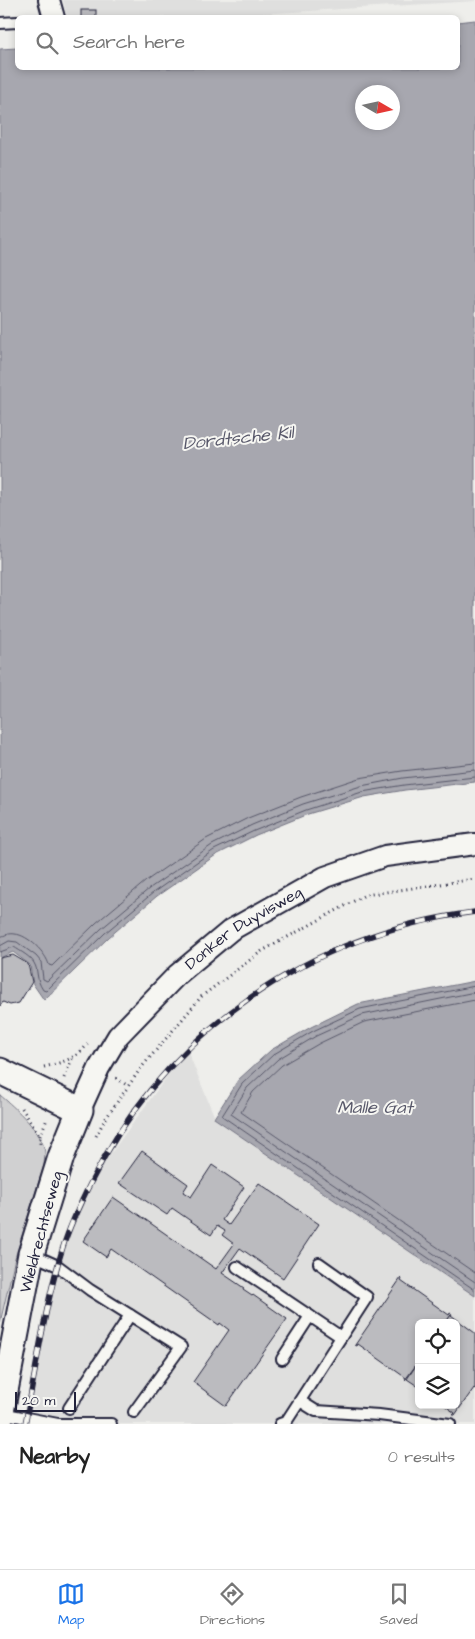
<!DOCTYPE html>
<html lang="en">
<head>
<meta charset="utf-8">
<style>
  body { margin:0; font-family:"Architects Daughter",sans-serif; background:#f2f2f2; color:#222 }
  .controls { position:absolute; right:15px; bottom:15px; display:grid; overflow:hidden; border-radius:8px; box-shadow:0 2px 8px #0003 }
  .controls button { width:45px; height:45px; display:grid; place-items:center; padding:0; border:0; border-bottom:1px solid #e0e0e0; background:#fff; color:#222; font:25px sans-serif }
  .compass { position:absolute; left:355px; top:85px; width:45px; height:45px; border-radius:50%; background:#fff; box-shadow:0 2px 8px #0003; rotate:99deg }
  .scale { position:absolute; left:15px; bottom:12px; width:61px; box-sizing:border-box; padding-left:5px; border:2px solid #22223b; border-top:0; font-size:14px; line-height:18px; white-space:nowrap; color:#22223b; -webkit-text-stroke:4px #f6f6f2; paint-order:stroke }
  .list { margin:0; padding:0; list-style:none }
  h2 { display:flex; justify-content:space-between; align-items:center; height:65px; margin:0; padding:0 20px; font-size:21px }
  h2 small { font-size:16px; font-weight:400; color:#767676 }
  .icon { flex:none; width:28px; height:28px; fill:none; stroke:currentColor; stroke-width:2; stroke-linecap:round; stroke-linejoin:round }
  .map { position:relative; flex:none; width:475px; height:1424px; overflow:hidden }
  .search { position:absolute; background:#fff; box-shadow:0 2px 8px #0003; left:15px; right:15px; top:15px; height:55px; display:flex; align-items:center; gap:12px; box-sizing:border-box; padding:0 18px; border-radius:8px; color:#767676; font-size:19px }
  .sheet { height:145px; background:#fff }
  nav { display:flex; justify-content:space-around; align-items:center; box-sizing:border-box; height:70px; border-top:1px solid #e0e0e0; background:#fff; font-size:14px; color:#767676 }
  nav a { display:grid; justify-items:center; gap:2px }
  nav .on { color:#1a73e8 }
  .map>svg:first-child { display:block }
</style>
</head>
<body>
<div class="map">
<svg width="475" height="1424" viewBox="0 0 475 1424">
  <rect width="100%" height="100%" fill="#eeeeeb"/>
  <filter id="ink" filterUnits="userSpaceOnUse"><feTurbulence type="fractalNoise" baseFrequency=".02" numOctaves="2"/><feDisplacementMap in="SourceGraphic" scale="10" xChannelSelector="R" yChannelSelector="G"/><feConvolveMatrix kernelMatrix="1 2 1 2 8 2 1 2 1" color-interpolation-filters="sRGB"/></filter>
  <g filter="url(#ink)">
    <!-- built -->
    <g fill="#dfdfde" fill-rule="evenodd">
      <polygon points="63,0 475,0 475,1 210,17 67,18"/>
      <path d="M187 1049 215 1118 475 1296V1424H25L46 1320 70 1231 95 1175ZM419 1323H456V1405H419Z"/>
    </g>
    <!-- green -->
    <path fill="#d0d0d1" stroke="#797986" d="M0 1095C14 1107 44 1133 45 1153 45 1157 44 1161 44 1165L15 1258 0 1323Z"/>
    <!-- water -->
    <g fill="#a7a7af" stroke="#727281" fill-rule="evenodd">
      <path d="M475 20V782L405 790 364 797 308 814 256 835 216 855 157 896 109 937 44 1000 33 984 30 965 13 952 0 958V49L17 48 18 68H458V22ZM392 92V122H362V92Z"/>
      <polygon points="475,981 475,1296 214,1118 238,1080 271,1050 311,1027 358,1004"/>
    </g>
    <g fill="none" stroke-linecap="round" stroke-linejoin="round">
      <!-- shore -->
      <g stroke="#575769" stroke-width="1">
        <path d="M0 937C5 935 10 933 15 934 28 935 46 953 49 965L52 966 96 923 146 881 206 839 248 818 301 797 359 778 402 771 475 763"/>
        <polyline points="0,946 9,941 17,942 36,956 41,962 43,979 47,981 101,929 150,888 212,845 252,825 303,804 361,786 403,778 475,770"/>
        <path d="M0 952 14 947C20 951 31 957 34 963 39 971 35 978 43 990L46 991 105 933 154 892 214 850 254 831 306 810 362 792 404 785 475 777"/>
        <polyline points="475,986 360,1009 313,1031 274,1054 242,1084 222,1116 475,1290"/>
        <polyline points="475,992 362,1015 316,1036 278,1059 247,1088 231,1114 475,1282"/>
        <polyline points="475,1000 364,1022 320,1043 282,1065 253,1092 241,1112 475,1273"/>
      </g>
    </g>
    <!-- building -->
    <g fill="#bbbbbf" stroke="#22223b">
      <rect x="81" y="10" width="15" height="8"/>
      <polygon points="13,955 28,964 32,982 19,1003 10,1005 3,1002 0,1006 0,958"/>
      <polygon points="142,1151 188,1184 183,1192 191,1197 212,1165 244,1187 222,1220 229,1225 259,1183 319,1224 283,1278 240,1248 222,1273 244,1288 243,1290 252,1296 253,1295 287,1319 226,1406 193,1382 229,1330 220,1323 219,1325 111,1249 106,1257 83,1241 113,1197 216,1269 234,1244 222,1235 225,1231 217,1226 211,1235 172,1208 167,1215 119,1183"/>
      <polygon points="401,1278 402,1279 401,1281 449,1315 450,1313 452,1314 445,1323 419,1323 419,1361 405,1380 406,1378 358,1344 357,1346 355,1345"/>
      <polygon points="451,1315 475,1333 475,1389 474,1388 455,1415 453,1415 455,1413 444,1405 456,1405 456,1323 445,1323"/>
      <polygon points="419,1361 419,1387 407,1379"/>
    </g>
    <g fill="none" stroke-linecap="round" stroke-linejoin="round">
      <!-- service casing -->
      <g stroke="#22223b" stroke-width="14">
        <g id="service">
          <polyline points="0,23 18,22"/>
          <polyline points="31,1254 58,1266 90,1290 181,1347 134,1412"/>
          <polyline points="237,1267 341,1337"/>
          <polyline points="282,1359 310,1316"/>
          <polyline points="300,1401 316,1411 379,1415 450,1424"/>
          <polyline points="69,1408 130,1315"/>
          <polyline points="1,1413 58,1424 111,1424"/>
          <polyline points="280,1424 286,1422 367,1297 319,1263"/>
        </g>
      </g>
      <!-- minor casing -->
      <g stroke="#22223b" stroke-width="24">
        <g id="minor">
          <polyline points="49,0 54,18"/>
          <path id="s1" d="M80 1110 99 1068 118 1036 177 975 231 930 325 877 385 856 475 844"/>
        </g>
      </g>
      <!-- tertiary casing -->
      <g stroke="#22223b" stroke-width="29">
        <polyline id="tertiary" points="0,1071 80,1110 61,1157 31,1254 0,1417"/>
      </g>
      <!-- path -->
      <g stroke="#22223b" stroke-width="3" stroke-dasharray="1 4" stroke-linecap="butt">
        <path d="M44 1067C64 1062 75 1059 88 1044"/>
        <polyline points="64,1078 72,1059"/>
        <polyline points="116,1078 128,1086"/>
        <polyline points="22,1108 40,1137 40,1146"/>
        <polyline points="40,1136 47,1119"/>
        <polyline points="96,1136 104,1121 141,1068 202,996 262,951 365,895 475,879"/>
      </g>
      <!-- service -->
      <use href="#service" stroke="#f6f6f2" stroke-width="10"/>
      <!-- minor -->
      <use href="#minor" stroke="#f6f6f2" stroke-width="20"/>
      <!-- tertiary -->
      <use href="#tertiary" stroke="#f6f6f2" stroke-width="25"/>
      <!-- rail casing -->
      <g stroke="#22223b" stroke-width="5.5">
        <path id="rail" d="M25 1424C37 1365 45 1304 63 1247 70 1225 80 1204 90 1184 165 1033 308 933 475 912"/>
      </g>
      <!-- rail -->
      <use href="#rail" stroke="#f6f6f2" stroke-width="4" stroke-dasharray="11" stroke-linecap="butt"/>
    </g>
  </g>
  <g text-anchor="middle" dominant-baseline="central" stroke-width="4" stroke-linejoin="round" paint-order="stroke">
    <!-- street labels -->
    <g font-size="16" fill="#22223b" stroke="#f6f6f2">
      <text stroke="none"><textPath href="#s1" startOffset="250">Donker Duyvisweg</textPath></text>
      <text transform="translate(41 1232) rotate(-75)">Wieldrechtseweg</text>
    </g>
    <!-- water labels -->
    <g font-size="18" font-style="italic" fill="#575769" stroke="#f6f6f2">
      <text transform="translate(238 438) rotate(-6)">Dordtsche Kil</text>
      <text x="375" y="1107">Malle Gat</text>
    </g>
  </g>
</svg>
<div class="controls">
<button><svg class="icon" aria-label="locate" viewBox="0 0 24 24"><circle cx="12" cy="12" r="6"/><path d="M12 2v4M12 18v4M2 12h4M18 12h4"/></svg></button>
<button><svg class="icon" aria-label="layers" viewBox="0 0 24 24"><path d="M12 4l9 5-9 5-9-5zM3 14l9 5 9-5"/></svg></button>
</div>
<svg class="compass" viewBox="-18 -18 36 36"><path d="M0-13l5 13h-10z" fill="#e53935"/><path d="M0 13l5-13h-10z" fill="#767676"/></svg>
<div class="scale">20 m</div>
<div class="search"><svg class="icon" aria-label="search" viewBox="0 0 24 24"><circle cx="10" cy="10" r="6"/><path d="M15 15l6 6"/></svg>Search here</div>
</div>
<section class="sheet">
<h2>Nearby<small>0 results</small></h2>
<ul class="list">
</ul>
</section>
<nav>
<a class="on"><svg class="icon" aria-label="map" viewBox="0 0 24 24"><path d="M3 6l6-2 6 2 6-2v14l-6 2-6-2-6 2zM9 4v14M15 6v14"/></svg>Map</a>
<a><svg class="icon" aria-label="directions" viewBox="0 0 24 24"><path d="M12 3l9 9-9 9-9-9zM9 14v-3h6M13 9l2 2-2 2"/></svg>Directions</a>
<a><svg class="icon" aria-label="saved" viewBox="0 0 24 24"><path d="M7 4h10v16l-5-4-5 4z"/></svg>Saved</a>
</nav>
</body>
</html>
